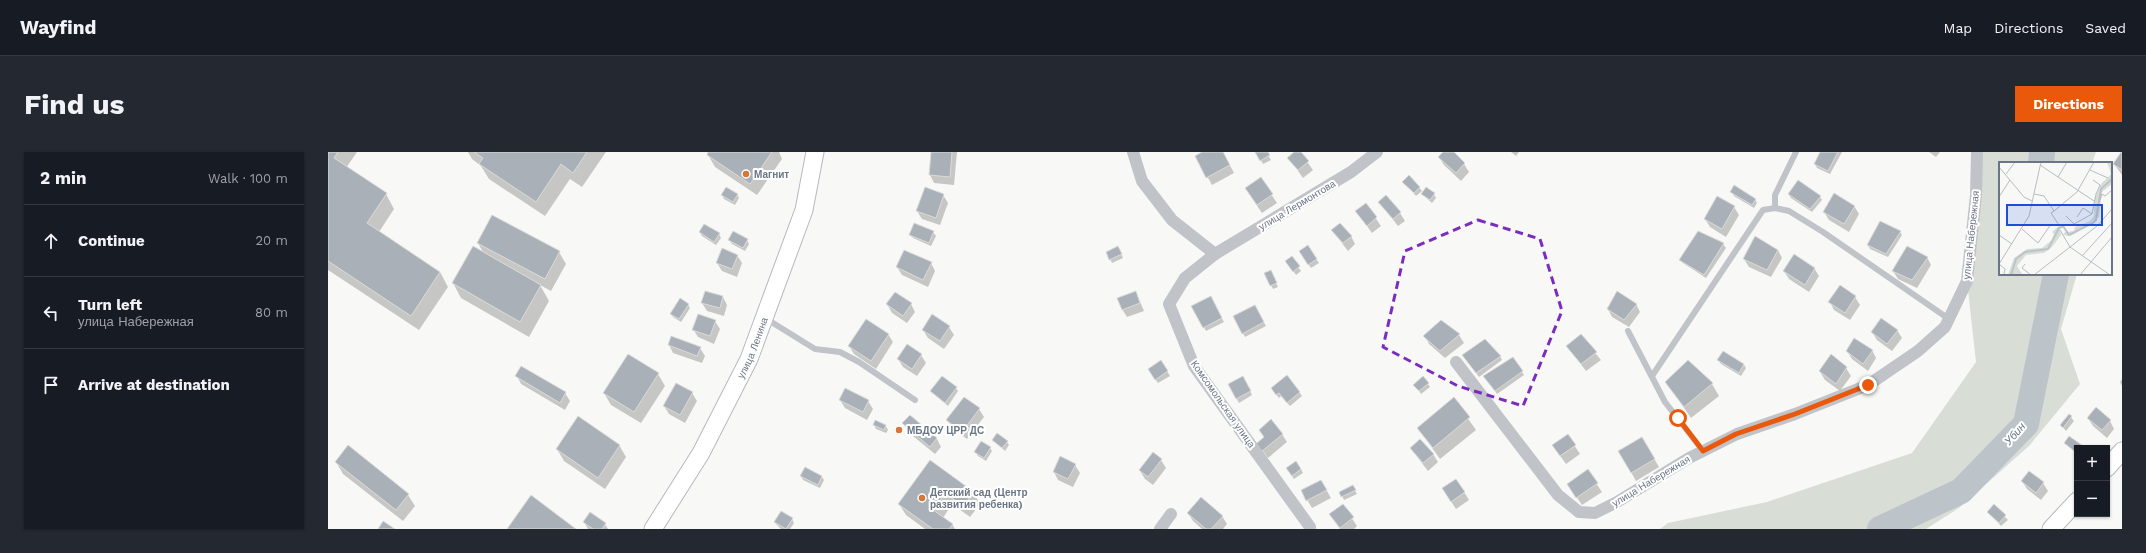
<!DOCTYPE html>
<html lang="en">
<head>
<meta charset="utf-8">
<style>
  body { margin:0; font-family:"Work Sans",sans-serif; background:#242831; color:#f1f3f6 }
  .controls { position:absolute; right:12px; bottom:12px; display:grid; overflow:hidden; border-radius:0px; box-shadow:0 1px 3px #0004 }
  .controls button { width:36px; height:36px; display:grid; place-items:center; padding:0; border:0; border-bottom:1px solid #363941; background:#171b24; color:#f1f3f6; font:20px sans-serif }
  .stop { position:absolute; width:12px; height:12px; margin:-9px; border:3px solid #ea580c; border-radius:50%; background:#fff }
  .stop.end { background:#ea580c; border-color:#fff; box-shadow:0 1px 4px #0008 }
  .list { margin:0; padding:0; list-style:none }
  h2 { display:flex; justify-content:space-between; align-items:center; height:52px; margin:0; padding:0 16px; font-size:17px }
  h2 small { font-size:13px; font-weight:400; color:#9ea1a6 }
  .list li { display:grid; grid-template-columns:26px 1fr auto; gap:12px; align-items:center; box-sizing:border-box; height:72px; padding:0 16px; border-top:1px solid #363941 }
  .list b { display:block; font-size:15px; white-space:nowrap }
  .list p { margin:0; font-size:13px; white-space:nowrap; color:#9ea1a6 }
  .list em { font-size:13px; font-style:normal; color:#9ea1a6 }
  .icon { flex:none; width:22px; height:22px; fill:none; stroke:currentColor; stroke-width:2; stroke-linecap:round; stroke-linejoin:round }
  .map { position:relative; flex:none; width:1794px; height:377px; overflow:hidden; border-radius:0px }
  header { display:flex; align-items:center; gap:24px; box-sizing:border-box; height:56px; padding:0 20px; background:#171b24; border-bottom:1px solid #363941 }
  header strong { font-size:19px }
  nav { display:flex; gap:22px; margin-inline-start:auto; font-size:14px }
  .intro { display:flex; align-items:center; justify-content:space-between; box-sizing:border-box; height:96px; padding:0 24px }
  h1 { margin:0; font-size:28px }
  .button { padding:10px 18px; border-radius:0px; background:#ea580c; color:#fff; font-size:14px; font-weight:700 }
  main { display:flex; gap:24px; padding:0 24px }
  aside { flex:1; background:#171b24; border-radius:0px; box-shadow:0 1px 3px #0004 }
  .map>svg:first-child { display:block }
</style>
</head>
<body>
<header>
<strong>Wayfind</strong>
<nav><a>Map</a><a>Directions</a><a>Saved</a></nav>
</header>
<div class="intro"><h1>Find us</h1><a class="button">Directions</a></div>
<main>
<aside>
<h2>2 min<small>Walk · 100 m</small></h2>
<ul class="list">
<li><svg class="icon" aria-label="ahead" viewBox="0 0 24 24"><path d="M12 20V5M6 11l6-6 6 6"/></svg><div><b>Continue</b></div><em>20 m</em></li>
<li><svg class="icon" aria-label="left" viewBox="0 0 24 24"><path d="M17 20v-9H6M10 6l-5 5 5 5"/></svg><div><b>Turn left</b><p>улица Набережная</p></div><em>80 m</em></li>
<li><svg class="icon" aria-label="arrive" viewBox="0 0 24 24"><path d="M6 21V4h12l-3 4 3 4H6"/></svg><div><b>Arrive at destination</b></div></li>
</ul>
</aside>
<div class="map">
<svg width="1794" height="377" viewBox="0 0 1794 377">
  <rect width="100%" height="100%" fill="#f8f9f7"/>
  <!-- green -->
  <polygon fill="#d8ddd6" points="1649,0 1768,0 1764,11 1672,11 1672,122 1749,122 1733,177 1752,232 1701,294 1631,356 1598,377 1332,377 1340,371 1439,350 1584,301 1648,210 1639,129"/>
  <!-- shadow -->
  <g fill="#0003">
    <polygon points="0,0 29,0 18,16 58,42 66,57 51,80 112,120 120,135 91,178 0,118"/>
    <polygon points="140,0 278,0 254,35 242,27 217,64 161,27 153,14 144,7"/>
    <polygon points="382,0 451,0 454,7 429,43 387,15 380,3"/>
    <polygon points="604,0 629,0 626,33 606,31 602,23"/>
    <polygon points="876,0 895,0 906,21 884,33 868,4"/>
    <polygon points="928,0 938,0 943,8 935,12"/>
    <polygon points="968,0 972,0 985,18 975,26 961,6"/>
    <polygon points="1116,0 1124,0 1136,12 1141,20 1133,29 1116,13 1111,5"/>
    <polygon points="1183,0 1191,0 1188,4"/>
    <polygon points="1494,0 1514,0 1502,22 1489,16 1487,12"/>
    <polygon points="1601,0 1612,0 1608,5"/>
    <polygon points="1794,2 1794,23 1786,12"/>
    <polygon points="933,27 949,51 934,61 923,45"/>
    <polygon points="1076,30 1091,35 1094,39 1088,44"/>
    <polygon points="1404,40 1427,47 1429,51 1426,56 1406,44"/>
    <polygon points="409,42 411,46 407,53 396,47 394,43"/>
    <polygon points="1094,42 1106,42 1108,46 1104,51"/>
    <polygon points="615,43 620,51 612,73 594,67 589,59"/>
    <polygon points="1461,43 1492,45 1494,48 1484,60 1463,46"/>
    <polygon points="1051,50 1072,61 1077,69 1070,74"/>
    <polygon points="1038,52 1053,74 1044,81 1028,59"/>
    <polygon points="1526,54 1531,62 1521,80 1501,68 1496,60"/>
    <polygon points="1406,55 1411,63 1398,85 1382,75 1377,67"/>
    <polygon points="1004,78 1023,84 1027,92 1020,99"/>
    <polygon points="372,80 391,82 393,86 388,93 374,84"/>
    <polygon points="605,80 608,84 603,94 585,86 582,82"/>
    <polygon points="1572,80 1574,83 1560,105 1542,97 1540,93"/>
    <polygon points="401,88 419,88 421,92 417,99 404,92"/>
    <polygon points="150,91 231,100 238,112 223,139 212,133 221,149 201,185 133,146 125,131 145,96 156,102"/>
    <polygon points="1395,92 1398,96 1378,126 1355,111 1353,108"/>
    <polygon points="1450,98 1454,106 1443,125 1421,115 1416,107"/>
    <polygon points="792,99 795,106 784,111 779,101"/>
    <polygon points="409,103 414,111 409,125 394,119 389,111"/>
    <polygon points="974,103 988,107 991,111 983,116"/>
    <polygon points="1599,105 1603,113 1589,136 1570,127 1565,119"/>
    <polygon points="964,106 973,119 968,123 961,113"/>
    <polygon points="603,111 607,119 600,135 574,123 569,115"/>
    <polygon points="1486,116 1491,124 1481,140 1461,127 1456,119"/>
    <polygon points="944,123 950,135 945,137 943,133"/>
    <polygon points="808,140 816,159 799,165 794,157"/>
    <polygon points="395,145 399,153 396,164 379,159 374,151"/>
    <polygon points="882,145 896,170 878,179 865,154"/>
    <polygon points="1527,145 1532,153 1522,168 1506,158 1502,150"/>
    <polygon points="559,152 583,152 587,160 579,171 564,161"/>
    <polygon points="1308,152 1312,160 1301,175 1284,165 1280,157"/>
    <polygon points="360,153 362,156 353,170 345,165 343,162"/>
    <polygon points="926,154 938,174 917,185 906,164"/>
    <polygon points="387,169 392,177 386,192 370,185 365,177"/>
    <polygon points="1113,169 1131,183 1136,191 1117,206 1101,192 1097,184"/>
    <polygon points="621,175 626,183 616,197 600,186 595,178"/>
    <polygon points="1569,178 1574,186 1564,199 1549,188 1544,180"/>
    <polygon points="560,182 565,190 548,217 526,202 521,194"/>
    <polygon points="1253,184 1273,208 1258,219 1239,194"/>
    <polygon points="341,193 372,196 377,204 374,211 345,201"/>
    <polygon points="1544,198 1548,206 1540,219 1524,207 1519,199"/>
    <polygon points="593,203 598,211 589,224 575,215 570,207"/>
    <polygon points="1135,203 1172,204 1174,208 1151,225"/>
    <polygon points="1184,206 1196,223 1169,242 1159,228"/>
    <polygon points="1390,208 1416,213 1418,216 1413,224 1393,212"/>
    <polygon points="833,209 842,224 830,231 823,221"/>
    <polygon points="1360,209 1384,232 1391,244 1363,266 1338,230"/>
    <polygon points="1518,216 1523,224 1512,239 1497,228 1492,220"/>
    <polygon points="330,222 337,234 313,271 283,253 276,241"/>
    <polygon points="189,224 237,241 242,249 237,258 193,232"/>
    <polygon points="959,224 974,244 962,254 953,244 951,246 944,237"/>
    <polygon points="915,225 924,243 911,251 901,233"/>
    <polygon points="1794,227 1794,234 1792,230"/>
    <polygon points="1100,232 1102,235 1093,242 1087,233"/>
    <polygon points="628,236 630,239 620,254 603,239"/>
    <polygon points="364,241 369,249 357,271 341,262 336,254"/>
    <polygon points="1126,247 1148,278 1112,307 1090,276"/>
    <polygon points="512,248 540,249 545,257 539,268 517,256"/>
    <polygon points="651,257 656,265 639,287 624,276 620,268"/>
    <polygon points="1741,263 1746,269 1738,279 1733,273"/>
    <polygon points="582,264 609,287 613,295 607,302 580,280 576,272"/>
    <polygon points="1760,266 1782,269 1786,277 1779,286 1765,274"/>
    <polygon points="548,270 558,274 560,278 558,281 548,277 546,273"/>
    <polygon points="932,278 954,282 959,290 940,306 930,292 937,286"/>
    <polygon points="1240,284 1252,302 1238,312 1225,294"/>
    <polygon points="1314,286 1331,315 1308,329 1292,300"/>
    <polygon points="665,288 679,290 681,293 677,299"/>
    <polygon points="1737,291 1756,296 1749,296 1749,302"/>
    <polygon points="291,293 298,305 277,337 236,309 229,297"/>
    <polygon points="662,296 664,299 658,309 650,304 647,300"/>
    <polygon points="1083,297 1105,302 1110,310 1100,319"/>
    <polygon points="833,308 838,316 825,333 817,327 812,319"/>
    <polygon points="602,309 645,340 652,352 642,365 624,352 615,366 624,372 627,377 597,377 578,363 571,352"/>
    <polygon points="8,310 80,343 87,354 75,369 15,322"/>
    <polygon points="747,313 752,321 745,335 730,328 726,320"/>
    <polygon points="973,317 975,321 966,327 961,320"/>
    <polygon points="1259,318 1274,340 1254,353 1245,340"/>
    <polygon points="473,324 494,325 496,328 492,336 475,328"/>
    <polygon points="993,329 1003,346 984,356 974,339"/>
    <polygon points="1694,329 1715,331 1720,339 1713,348 1699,337"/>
    <polygon points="1025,335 1029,342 1016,348 1012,340"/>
    <polygon points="1136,340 1141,348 1128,357 1120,345"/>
    <polygon points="1015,353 1029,374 1026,377 1012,377 1002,363"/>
    <polygon points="1666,353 1680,368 1673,374 1660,360"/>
    <polygon points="860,361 894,364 899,372 895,377 874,377 865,369"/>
    <polygon points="464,367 466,371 462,377 453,377 447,371"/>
    <polygon points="256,370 277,372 280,377 260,377"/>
  </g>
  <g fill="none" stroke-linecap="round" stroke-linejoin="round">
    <!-- river -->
    <g stroke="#bcc4ca" stroke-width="26">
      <polyline points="1713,11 1714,0"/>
      <polyline points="1552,377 1633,339 1698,272 1728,122"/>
    </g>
  </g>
  <!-- building -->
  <g fill="#aab0b7" stroke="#dadbd9">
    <polygon points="0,0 10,0 6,6 59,41 39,71 112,120 83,164 0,109"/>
    <polygon points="146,0 259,0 245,21 233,12 208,50 151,12 155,6"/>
    <polygon points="380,0 444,0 422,32 379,3"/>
    <polygon points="603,0 624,0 622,25 601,23"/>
    <polygon points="874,0 895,0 902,13 878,26 867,4"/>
    <polygon points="927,0 940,0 942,3 932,9"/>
    <polygon points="966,0 973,0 981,9 970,18 959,6"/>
    <polygon points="1115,0 1126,0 1137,11 1128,21 1110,5"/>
    <polygon points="1492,0 1510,0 1500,19 1486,12"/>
    <polygon points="1793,0 1794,0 1794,18 1785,12"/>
    <polygon points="1081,23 1092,35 1086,41 1074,30"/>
    <polygon points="933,25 945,42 929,53 917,36"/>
    <polygon points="1470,28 1493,44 1482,57 1460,42"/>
    <polygon points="1406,33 1428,47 1424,53 1402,40"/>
    <polygon points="398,35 410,42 405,50 393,43"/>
    <polygon points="597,35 616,42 608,66 588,59"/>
    <polygon points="1098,35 1107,41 1102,48 1093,42"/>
    <polygon points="1506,41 1527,54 1516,72 1495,60"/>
    <polygon points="1058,43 1073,60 1065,67 1050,50"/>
    <polygon points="1389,44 1407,54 1394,77 1376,67"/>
    <polygon points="1038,51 1049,65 1039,74 1027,59"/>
    <polygon points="164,63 232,99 217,127 149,91"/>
    <polygon points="1552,69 1573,79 1558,102 1539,93"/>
    <polygon points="586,71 606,79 601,91 581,83"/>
    <polygon points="1012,71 1024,84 1015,91 1003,78"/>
    <polygon points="376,72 392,81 386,90 371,80"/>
    <polygon points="405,79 420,87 415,96 400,88"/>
    <polygon points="1370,79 1396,91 1376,123 1351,108"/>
    <polygon points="1427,84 1450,98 1439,118 1415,107"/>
    <polygon points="980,93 989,107 980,113 971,99"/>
    <polygon points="145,94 213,133 192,170 124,131"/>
    <polygon points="790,94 794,102 781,108 778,100"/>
    <polygon points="1579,94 1600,105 1584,128 1564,119"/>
    <polygon points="394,96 410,103 404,117 388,111"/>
    <polygon points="576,98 604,110 595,128 568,115"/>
    <polygon points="1466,102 1487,116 1477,133 1455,119"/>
    <polygon points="964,104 972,114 965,120 957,109"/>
    <polygon points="943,118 949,131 942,134 936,121"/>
    <polygon points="1512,133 1528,144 1517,161 1500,150"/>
    <polygon points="377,139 395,144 392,156 373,151"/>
    <polygon points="808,139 812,151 794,158 789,146"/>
    <polygon points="1289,139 1309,152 1296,168 1279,157"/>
    <polygon points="567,140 584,151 575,164 558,152"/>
    <polygon points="883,144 894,166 875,176 863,154"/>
    <polygon points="352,146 361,152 351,167 342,162"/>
    <polygon points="927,153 936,170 914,182 905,164"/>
    <polygon points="370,162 388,168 382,184 364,178"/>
    <polygon points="604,162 622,174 612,189 594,178"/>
    <polygon points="1553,166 1570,178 1559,192 1543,180"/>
    <polygon points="538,167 561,182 543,209 520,194"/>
    <polygon points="1113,168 1132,182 1112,199 1095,184"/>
    <polygon points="1253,182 1269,200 1253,212 1238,194"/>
    <polygon points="343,184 373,195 369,204 340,193"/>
    <polygon points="1526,186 1545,198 1535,212 1518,199"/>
    <polygon points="1157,187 1173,204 1148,221 1134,203"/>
    <polygon points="579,192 594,202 584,217 569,207"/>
    <polygon points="1395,199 1416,212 1411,221 1389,208"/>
    <polygon points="300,202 331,221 306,260 275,241"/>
    <polygon points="1503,202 1519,215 1508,232 1491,219"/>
    <polygon points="1185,205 1195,219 1167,239 1155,224"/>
    <polygon points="833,208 840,219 827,228 820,217"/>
    <polygon points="1360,208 1385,231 1356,255 1337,230"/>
    <polygon points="193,214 238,240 232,251 187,224"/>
    <polygon points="959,223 972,240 959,251 951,241 948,243 943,236"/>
    <polygon points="614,224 629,235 617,251 602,239"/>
    <polygon points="915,224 923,239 908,247 900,232"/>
    <polygon points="1095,224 1101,231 1091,239 1085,233"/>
    <polygon points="348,231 365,240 352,263 335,254"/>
    <polygon points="517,236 541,248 535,260 511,248"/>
    <polygon points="636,245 652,256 634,280 618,268"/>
    <polygon points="1126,245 1142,265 1105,296 1089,276"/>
    <polygon points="1768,255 1783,268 1774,278 1759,266"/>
    <polygon points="1741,262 1744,264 1735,276 1732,273"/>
    <polygon points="582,263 609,286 602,295 574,271"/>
    <polygon points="250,264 292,293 270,326 228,297"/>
    <polygon points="943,267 955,282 934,299 928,292 936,285 931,278"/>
    <polygon points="547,268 558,273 556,278 545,273"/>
    <polygon points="669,281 680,289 674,296 664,288"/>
    <polygon points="1240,282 1248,293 1232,304 1224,293"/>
    <polygon points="1741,284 1758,296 1749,296 1749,301 1736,291"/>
    <polygon points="1314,285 1327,307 1303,321 1290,299"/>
    <polygon points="1092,287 1106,302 1095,311 1082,296"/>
    <polygon points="653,289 663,295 656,306 646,300"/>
    <polygon points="20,293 81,342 68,358 7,310"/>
    <polygon points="825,300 834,307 820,325 811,318"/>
    <polygon points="732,304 748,312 740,327 725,320"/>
    <polygon points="602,308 646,340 635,354 617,341 605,358 625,372 621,377 605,377 570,352"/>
    <polygon points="968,309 973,317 964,324 958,316"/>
    <polygon points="477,315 494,324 490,333 472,324"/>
    <polygon points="1260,317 1270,331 1248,346 1239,332"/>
    <polygon points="1701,319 1716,330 1708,341 1693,329"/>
    <polygon points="1128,327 1137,340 1123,350 1114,336"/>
    <polygon points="993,328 999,338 978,349 973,338"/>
    <polygon points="1025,333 1028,338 1013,345 1011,340"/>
    <polygon points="203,343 248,377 179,377"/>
    <polygon points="873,345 895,364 883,377 878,377 859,361"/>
    <polygon points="1015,352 1026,365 1012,376 1001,362"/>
    <polygon points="1666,352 1678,363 1671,371 1659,360"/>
    <polygon points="453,359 465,366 458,377 446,370"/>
    <polygon points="262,360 278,371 274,377 265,377 255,370"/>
    <polygon points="55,369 67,377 50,377"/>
  </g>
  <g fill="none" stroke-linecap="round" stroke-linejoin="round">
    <!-- secondary casing -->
    <g stroke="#b5b9be" stroke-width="19">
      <g id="secondary">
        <polyline points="1779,316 1794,299"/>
        <path id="s1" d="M325 377 373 301 421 207 476 58 487 0"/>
        <polyline points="1723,377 1749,349"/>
      </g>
    </g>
    <!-- lane -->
    <g stroke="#c0c3c8" stroke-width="6">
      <polyline points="1447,56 1447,43 1468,0"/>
      <polyline points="437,166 487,197 512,200 531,210 587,248"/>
      <polyline points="1300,179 1337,250 1375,299"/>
      <polyline points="1324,224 1435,58 1447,56 1461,59 1495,80 1621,167"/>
    </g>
    <!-- street -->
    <g stroke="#c0c3c8" stroke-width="12">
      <polyline points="805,0 814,29 844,68 887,102"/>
      <polyline points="1128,210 1230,343 1251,360 1267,361 1289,350 1361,306 1409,282 1467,262 1540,233 1590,199 1617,175 1639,129 1648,43 1649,0"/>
      <polyline points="982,375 866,214 841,152 857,126 887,102 1023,20 1049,0"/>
      <polyline points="832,377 843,362"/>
    </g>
    <!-- secondary -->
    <use href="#secondary" stroke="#fff" stroke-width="17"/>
  </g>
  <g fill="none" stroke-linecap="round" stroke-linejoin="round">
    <!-- route -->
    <polyline stroke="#ea580c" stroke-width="5" points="1350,266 1375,299 1408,282 1467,262 1540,233"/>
  </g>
  <!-- marked area -->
  <path fill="none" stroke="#7b2cbf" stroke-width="3" stroke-dasharray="8 5" stroke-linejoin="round" d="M1150 68 1212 87 1234 159 1195 254 1130 234 1055 195 1077 99Z"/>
  <!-- markers -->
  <g fill="#d67739" stroke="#fff" stroke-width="1.5">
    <circle cx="418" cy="22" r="4"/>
    <circle cx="571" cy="278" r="4"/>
    <circle cx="594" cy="346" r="4"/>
  </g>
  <g text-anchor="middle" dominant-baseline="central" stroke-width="4" stroke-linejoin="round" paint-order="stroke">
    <!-- poi labels -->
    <g font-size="10" font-weight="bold" fill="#6a7585" stroke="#fff" text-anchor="start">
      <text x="426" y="22">Магнит</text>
      <text x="579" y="278">МБДОУ ЦРР ДС</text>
      <text x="602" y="340">Детский сад (Центр<tspan x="602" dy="12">развития ребенка)</tspan></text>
    </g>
    <!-- street labels -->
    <g font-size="10" fill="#6a7585" stroke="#fff">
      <text transform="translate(969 53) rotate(-31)">улица Лермонтова</text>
      <text transform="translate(1643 83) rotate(-84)">улица Набережная</text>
      <text stroke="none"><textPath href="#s1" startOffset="207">улица Ленина</textPath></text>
      <text transform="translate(895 252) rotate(55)">Комсомольская улица</text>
      <text transform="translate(1323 329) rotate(-31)">улица Набережная</text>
    </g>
    <!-- water labels -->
    <g font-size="11" font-style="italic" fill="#667580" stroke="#fff">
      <text transform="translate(1687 282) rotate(-49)">Убин</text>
    </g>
  </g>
  <!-- overview -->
  <g transform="translate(1671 10)">
    <rect width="113" height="113" fill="#f8f9f7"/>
    <path d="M108 0H113V22L103 30 100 55 77 71 71 74 64 73 66 70 75 69 76 65 91 59 95 54V39L101 23 112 12ZM60 64 62 73 53 85 45 91 27 93 18 104 23 112 9 113 15 96 28 87 43 86 53 78 55 72 53 70Z" fill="#d8ddd6"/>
    <path fill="none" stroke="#bcc4ca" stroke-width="2" d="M12 113 17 97 26 90 49 87 60 66 64 64 70 73 94 61 97 58 102 27 113 17"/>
    <path fill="none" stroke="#b6bcc2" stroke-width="1" d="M41 3 95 39M0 5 25 35 33 39M91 8 109 16M7 12 16 0M59 15 68 0M35 32 45 34 55 49M0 35 11 18M101 38 103 32 106 34 113 28M55 49 78 30 95 0M55 49 52 51 60 63M67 54 75 62 93 52 97 32 101 23 94 18M78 55 84 46 93 52M23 67 39 81 52 62M61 68 71 85 111 113M0 73 13 82M83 94 113 61M0 102 30 54 42 0M0 102 6 107 5 112M26 102 23 106 32 113M35 113 98 64 113 47M81 113 113 75"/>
    <path fill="#1d4ed8" fill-opacity="0.15" stroke="#1d4ed8" stroke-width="2" d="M8 43H103V63H8Z"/>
    <rect width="113" height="113" fill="none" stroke="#6a7585" stroke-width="2"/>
  </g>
</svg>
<div class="controls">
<button>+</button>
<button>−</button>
</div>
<div class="stop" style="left:1350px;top:266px"></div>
<div class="stop end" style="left:1540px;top:233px"></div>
</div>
</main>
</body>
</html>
